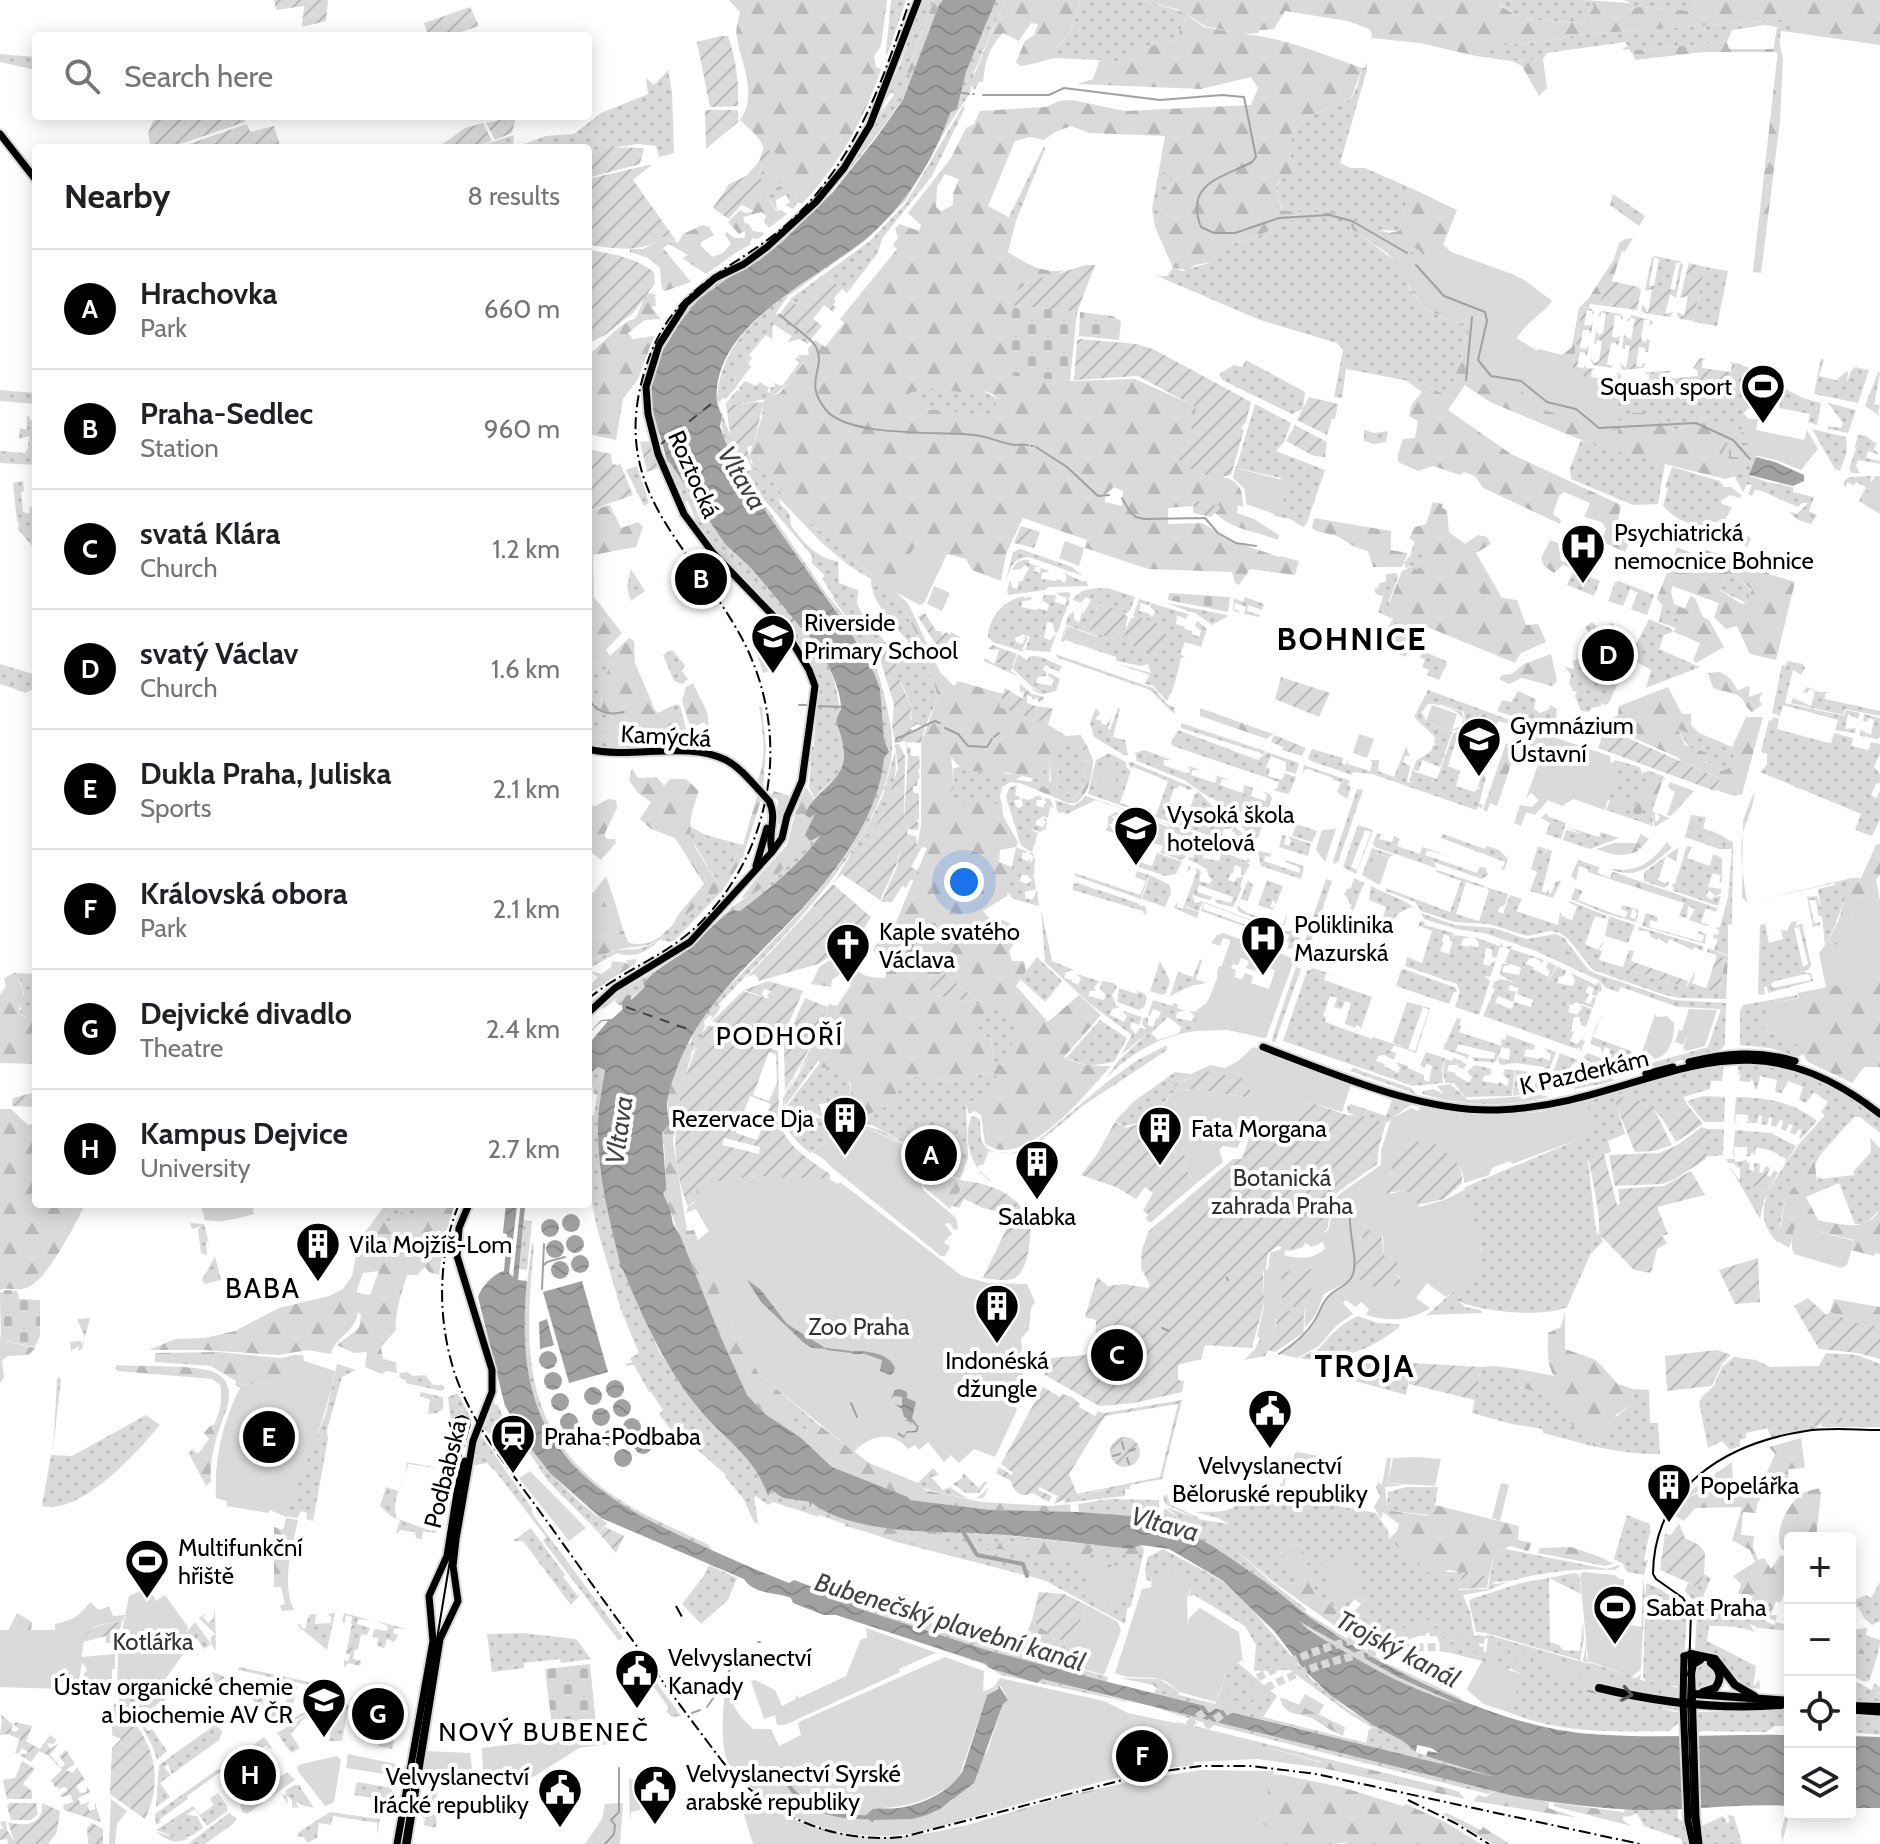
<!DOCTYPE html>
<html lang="en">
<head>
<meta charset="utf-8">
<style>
  body { margin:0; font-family:Cabin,sans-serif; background:#f6f6f6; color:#202124 }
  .controls { position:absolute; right:24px; bottom:24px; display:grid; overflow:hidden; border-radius:8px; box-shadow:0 4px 20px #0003 }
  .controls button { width:72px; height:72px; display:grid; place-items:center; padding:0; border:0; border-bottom:2px solid #e0e0e0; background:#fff; color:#202124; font:40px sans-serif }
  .you { position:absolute; left:964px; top:882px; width:28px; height:28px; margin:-20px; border:6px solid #fff; border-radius:50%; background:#1a73e8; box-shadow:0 0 0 12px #1a73e833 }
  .badge { display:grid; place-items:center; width:52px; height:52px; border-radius:50%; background:#000; color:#fff; font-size:26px; font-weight:700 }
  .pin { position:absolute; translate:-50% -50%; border:4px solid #fff; box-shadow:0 2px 8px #0006 }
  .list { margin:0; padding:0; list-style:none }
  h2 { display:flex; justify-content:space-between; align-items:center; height:104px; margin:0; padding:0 32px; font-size:34px }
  h2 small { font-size:26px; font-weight:400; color:#757577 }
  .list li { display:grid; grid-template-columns:52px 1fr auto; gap:24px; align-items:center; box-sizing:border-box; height:120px; padding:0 32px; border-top:2px solid #e0e0e0 }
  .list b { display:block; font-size:30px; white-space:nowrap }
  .list p { margin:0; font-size:26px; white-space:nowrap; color:#757577 }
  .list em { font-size:26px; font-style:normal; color:#757577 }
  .icon { flex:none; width:44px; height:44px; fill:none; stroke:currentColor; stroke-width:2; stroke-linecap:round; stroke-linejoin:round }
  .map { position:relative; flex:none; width:1880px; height:1844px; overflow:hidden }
  .search { position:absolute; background:#fff; box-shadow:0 4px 20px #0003; left:32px; top:32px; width:560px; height:88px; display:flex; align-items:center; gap:20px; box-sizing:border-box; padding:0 28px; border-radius:8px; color:#757577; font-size:30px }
  .panel { position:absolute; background:#fff; box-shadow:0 4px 20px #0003; left:32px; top:144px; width:560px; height:1064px; border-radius:8px }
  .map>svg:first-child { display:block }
</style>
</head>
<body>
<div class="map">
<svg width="1880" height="1844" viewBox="0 0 1880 1844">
  <defs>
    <pattern id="grass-dots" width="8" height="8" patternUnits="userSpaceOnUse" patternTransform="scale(2)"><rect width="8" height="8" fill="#dadada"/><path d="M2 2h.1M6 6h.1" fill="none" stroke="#b9b9b9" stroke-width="1.8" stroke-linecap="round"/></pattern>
    <pattern id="forest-firs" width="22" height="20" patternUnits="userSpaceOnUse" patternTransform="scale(2)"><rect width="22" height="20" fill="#dadada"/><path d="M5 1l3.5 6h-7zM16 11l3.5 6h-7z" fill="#b9b9b9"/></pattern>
    <pattern id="wetland-marsh" width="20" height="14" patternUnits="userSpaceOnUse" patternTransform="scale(2)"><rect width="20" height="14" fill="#dadada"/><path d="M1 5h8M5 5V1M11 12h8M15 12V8" fill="none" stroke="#b9b9b9"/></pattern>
    <pattern id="cemetery-stones" width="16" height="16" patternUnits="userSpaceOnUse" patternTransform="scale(2)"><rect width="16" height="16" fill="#dadada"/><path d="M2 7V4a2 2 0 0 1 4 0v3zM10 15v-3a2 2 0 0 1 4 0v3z" fill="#b9b9b9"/></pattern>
    <pattern id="garden-furrows" width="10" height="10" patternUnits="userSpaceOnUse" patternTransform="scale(2)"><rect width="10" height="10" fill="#dadada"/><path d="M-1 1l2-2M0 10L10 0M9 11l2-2" fill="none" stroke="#b9b9b9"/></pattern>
    <pattern id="water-waves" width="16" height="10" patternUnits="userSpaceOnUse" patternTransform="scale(2)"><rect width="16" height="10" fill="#a1a1a1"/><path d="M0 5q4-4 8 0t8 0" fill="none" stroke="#898989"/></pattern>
  </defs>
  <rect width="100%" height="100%" fill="#fff"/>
  <!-- grass -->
  <g fill="url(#grass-dots)" fill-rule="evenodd">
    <polygon points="891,0 906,0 887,56 886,51"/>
    <path d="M922 0H934L907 71 910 74 916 67C912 77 909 92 902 101 860 158 817 215 761 260 751 267 739 272 729 278 701 295 669 328 657 360 650 379 664 417 658 438 653 421 646 402 649 384 654 345 687 301 719 279 729 272 741 268 751 261 774 245 796 224 816 205 849 174 866 130 894 95L892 92 881 105 900 65Z"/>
    <path d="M996 0H1005L974 72 970 93 948 126 906 200 865 241 788 296 775 314 779 313 812 338 808 344 799 339 788 342 792 336 773 324 772 339 766 335 749 355 752 358 748 363 747 359 738 365 732 374 737 386 726 399 723 398 718 403 730 435 726 403 737 390 741 392 739 388 745 381 756 386 760 382 769 388 767 391 769 393 771 387H775L774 383 782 386 799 363 795 359 797 357 804 361C790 380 780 399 754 401L757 402 726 405 738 450V456L735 451 741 470 827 595 858 632 831 596 835 599 822 578 825 576 812 563V556L756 490 750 462 766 474 794 509 876 578 902 607 921 642 938 697 925 727 913 723C910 716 912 710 910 703 903 683 892 666 881 648L873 656C881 682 894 725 892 751 883 844 780 940 718 1005H721L718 1012 710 1021 712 1017 710 1015 704 1021 705 1026 702 1033 709 1025 688 1065 678 1117C676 1095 686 1068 696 1047L692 1051 689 1048C697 1015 722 994 745 970 808 903 896 825 882 725 879 703 878 680 868 660 844 621 817 584 791 547 764 509 719 462 721 412L717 408C715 315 817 285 875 230 909 199 935 157 950 113L957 109 966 72ZM779 498 821 542 848 565 871 579C870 600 894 626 908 641L906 653 900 658C891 648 857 612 857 602 857 598 859 594 858 590L839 583 838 561C818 559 803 542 792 527 790 523 791 518 789 514 785 506 780 508 779 498Z"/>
    <path d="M1080 0H1139L1188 13 1176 40 1138 49 1134 58 1119 61 1055 58V49C1073 32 1075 24 1080 0Z"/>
    <polygon points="1499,0 1586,0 1594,6 1586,23 1522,19 1501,5"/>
    <polygon points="1623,0 1696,0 1694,11 1638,7 1629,10 1629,2"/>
    <polygon points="1789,19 1803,34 1781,31 1778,53 1773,52 1777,27 1765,25 1732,30 1727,42 1637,50 1633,55 1629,49 1624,50 1623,48 1628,46 1625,42 1547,53 1543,59 1512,61 1476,56 1490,46 1542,42 1576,35"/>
    <polygon points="0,54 36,57 36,70 0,62"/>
    <path d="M1367 62V70L1340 163 1351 168H1365L1411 188C1404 203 1406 217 1399 231L1352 228 1396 262 1404 271 1409 288 1425 309 1469 328 1455 378 1445 395 1414 379V382L1346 369 1342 398 1334 397 1343 350 1337 343 1260 320 1157 276H1167L1173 268 1182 271 1212 262 1221 245 1244 242 1302 216 1342 213 1283 212 1276 188 1290 161 1292 132 1305 118 1351 99 1357 87 1362 68H1365Z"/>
    <polygon points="668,70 672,92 674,153 659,157 656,146 638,144 588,151 588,148 513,148 546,136 574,134 601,113 648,94 646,78 654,85"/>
    <polygon points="963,106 965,108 932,176 883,237 877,254 847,293 830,279 799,308 790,299 870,241 906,203"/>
    <polygon points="514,135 513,148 474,148"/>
    <polygon points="1044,146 1045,149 1016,221 1009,217"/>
    <polygon points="1159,170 1173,176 1155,227 1152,209"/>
    <polygon points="776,181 795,191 796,205 793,209 785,205 790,202 786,195 776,200 777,211 766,195"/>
    <polygon points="1613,194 1645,216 1639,226 1610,205"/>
    <polygon points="1655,256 1683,262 1676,263 1670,290 1654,286 1659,259 1652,257"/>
    <polygon points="1705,267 1728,271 1717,326 1693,322"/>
    <polygon points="1821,358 1824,360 1819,376 1840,381 1837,379 1848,371 1847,382 1851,371 1855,367 1869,370 1858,403 1814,394"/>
    <polygon points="1246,360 1305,392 1303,409 1292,414 1222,380 1219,374 1234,365 1242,367"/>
    <polygon points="1735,363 1753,369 1746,381 1754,387 1763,375 1782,387 1781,393 1777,394 1780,396 1779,402 1776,401 1775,406 1769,405 1770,400 1764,399 1760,411 1753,407 1747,409 1742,416 1745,434 1726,419 1715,424 1702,417 1685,427 1671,430 1666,420 1669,414 1604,424 1592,415 1610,401 1613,386 1626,389 1652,386 1651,372 1665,371 1666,385 1716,380 1732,382"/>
    <polygon points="1878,372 1880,373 1874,405 1880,405 1878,412 1880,416 1865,406"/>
    <polygon points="933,388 966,392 980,389 998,399 994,410 988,415 925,409 908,395 908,393"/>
    <polygon points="1784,388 1803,398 1821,403 1817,425 1808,422 1810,414 1779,408"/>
    <polygon points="0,390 36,393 36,404 0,401"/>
    <polygon points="1828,403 1856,410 1848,433 1828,429 1828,426 1841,428 1843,423"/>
    <polygon points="1255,404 1291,423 1284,442 1276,451 1325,470 1307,523 1303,527 1290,519 1274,516 1281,478 1236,468"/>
    <polygon points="27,416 30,417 30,420 36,420 36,465 0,463 0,451 25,453 28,448 29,436 19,439 20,428 27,430"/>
    <polygon points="1812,429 1846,437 1847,451 1840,471 1835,469"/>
    <polygon points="1364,430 1375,433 1388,431 1386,442 1375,444 1364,441"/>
    <polygon points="1858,435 1866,436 1875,443 1877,442 1874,449 1880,455 1868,451 1866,458 1880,461 1880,464 1858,460 1856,466 1860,473 1852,473 1849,469 1857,446 1854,450"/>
    <polygon points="1581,440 1665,463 1658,504 1633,505 1571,479 1570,468"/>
    <polygon points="1752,450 1756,456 1750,476 1767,482 1793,487 1793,492 1814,497 1809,511 1817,515 1811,524 1798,520 1788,511 1797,514 1808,503 1802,503 1798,507 1759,490 1755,490 1752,496 1748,494 1752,485 1747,484 1743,492 1735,477"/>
    <path d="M666 457 725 544 752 569 802 629C831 649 839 695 842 727 843 741 846 758 840 771 835 782 821 788 815 798L809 788 811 761 807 765 810 748 814 746 817 695 790 633 776 613 714 550 692 522 695 518 688 501 683 502 681 491 664 462Z"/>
    <polygon points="637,466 649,503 644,506 626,470"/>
    <path d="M1672 467 1720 481 1724 487 1709 527C1693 527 1672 519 1663 505L1668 489 1665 487Z"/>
    <polygon points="1871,476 1871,483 1875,476 1880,476 1880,480 1876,479 1862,503 1859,501 1866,487 1856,482 1854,486 1847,482 1845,489 1844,481 1849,477"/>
    <polygon points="23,481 24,491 21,492 23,512 29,514 30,507 35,506 36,545 32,546 18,529 19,522 17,522 13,483"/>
    <polygon points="1711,525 1725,526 1751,538 1747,547 1719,533"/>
    <polygon points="1415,540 1431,553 1430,561 1416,571 1413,566 1406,568 1404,563 1410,556"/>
    <path d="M1020 549 1072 567 1083 576 1029 557C1011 558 1010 570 1005 584L1013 552Z"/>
    <polygon points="684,560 698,579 685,589 673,569"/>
    <polygon points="1023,560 1030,560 1028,563 1040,567 1035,567 1034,571 1040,573 1041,568 1050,571 1042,573 1041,579 1056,581 1057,579 1065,583 1067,577 1064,573 1084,582 1086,580 1088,586 1048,587 1046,590 1008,595 1007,591 1010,580 1012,587 1017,589 1019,581 1022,581 1029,568 1024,565 1021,569 1012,570 1016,563"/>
    <polygon points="631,569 645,591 631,601 627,587"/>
    <polygon points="1574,570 1600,581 1594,596 1567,585"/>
    <polygon points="1396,573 1398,577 1389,601 1393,619 1378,612 1383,596 1376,594 1374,589 1378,588 1379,583 1386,582 1386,574"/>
    <polygon points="1728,573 1736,576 1752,591 1746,603 1718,589"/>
    <polygon points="1619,581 1654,595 1647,615 1631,609 1638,593 1630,589 1623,606 1608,601 1615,582"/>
    <path d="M1108 588 1135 597 1130 611 1125 614 1099 603 1090 631 1119 641 1128 617 1124 633 1131 618 1123 642 1158 654 1167 627 1133 616 1139 599 1150 602 1149 605 1138 603 1141 605 1139 611 1148 613 1152 617 1156 612 1150 607 1151 603 1188 614 1190 616 1188 615 1186 619 1177 615 1176 624 1185 627 1184 629 1192 631V634L1199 637 1201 631 1195 626 1197 621 1207 629 1201 647 1185 642 1180 654 1185 657 1181 658 1174 686 1167 701 1152 685 1144 684 1150 675 1114 663 1151 673 1148 664 1141 666 1116 661V657L1065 640 1064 642 1061 641 1068 616 1074 611V619L1079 623 1082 612 1084 613 1091 600 1086 597 1081 603 1073 600C1081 587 1094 589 1108 588ZM1066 624 1067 625 1103 638 1098 637 1094 649 1063 638Z"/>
    <path d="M1068 592 1071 594 1068 600H1070L1057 633 1054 632 1053 623 1047 622 1044 638 1050 640 1056 634 1050 652 1025 650 1030 637 1022 634 1015 638 1016 642 1022 644 1025 639 1024 636 1028 638 1022 650 1025 651H1021L993 642 988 637C989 619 1001 601 1024 596L1023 598 1032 597 1031 600 1023 601 1021 607 1037 610 1038 608 1047 611 1049 605 1042 600 1044 595H1056L1055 602 1065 605 1067 598 1055 593Z"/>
    <polygon points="1245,597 1264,604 1262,610 1248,605 1247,611 1260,615 1259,617 1244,614 1246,607 1235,603 1234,609 1241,613 1233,610 1234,598 1243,602"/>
    <polygon points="1167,603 1227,615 1227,617 1212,625 1194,612 1193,613"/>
    <polygon points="1662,606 1670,610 1679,621 1676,628 1659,622"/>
    <polygon points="1649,619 1672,629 1673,632 1664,635 1659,649 1700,667 1646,688 1651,670 1633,660 1627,674 1623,673 1608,704 1604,705 1602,702 1601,706 1592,708 1589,712 1581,711 1575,696 1577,691 1573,691 1569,683 1571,675 1565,667 1574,669 1573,661 1579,658 1588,644 1587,639 1591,636 1585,627 1592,622 1600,630 1608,630 1610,623 1614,624 1614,629 1625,634 1626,642 1633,646 1629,654 1601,641 1591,663 1612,672 1629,655 1629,658"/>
    <path d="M588 641 593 662 615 664C601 679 604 690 600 708L613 717 612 723 604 729 603 740 588 735V724L592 721 588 709Z"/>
    <polygon points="672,650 685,665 682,671 688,679 682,684 674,681 663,655"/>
    <polygon points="1423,651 1446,661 1447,664 1439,680 1427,675 1429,670 1422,667 1425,660 1420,657"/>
    <path d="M1018 654 1028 661V657C1039 653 1050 662 1062 666L1059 672 1045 665 1043 670 1047 672 1046 676 1038 677 1036 683 1052 686 1054 680 1048 676 1049 673 1060 679 1056 691C1051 692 1039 698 1031 688L1043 693 1032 687 1012 668 1011 671 1019 677 984 661 985 658 994 664 995 662 1013 668Z"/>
    <polygon points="1055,654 1153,688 1167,704 1175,708 1174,714 1150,690 1058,658"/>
    <polygon points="1788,661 1803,664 1805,668 1801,675 1793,670 1785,703 1844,716 1846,710 1860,713 1858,719 1848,714 1845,729 1856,728 1855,733 1835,730 1838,720 1783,705 1780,716 1772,713 1782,665 1785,666"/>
    <polygon points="0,664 36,675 36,687 26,693 0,684"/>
    <polygon points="1807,687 1819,692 1830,692 1825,693 1825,699 1880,711 1880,716 1845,709 1843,715 1791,703 1793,698 1811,706 1815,691 1809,689 1808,693 1803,692"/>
    <polygon points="1428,690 1521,724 1527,729 1498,721 1497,724 1465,722 1464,712 1434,702 1427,703 1421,711 1424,721 1452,732 1440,767 1422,760 1419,771 1413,770 1416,761 1431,751 1433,745 1437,744 1434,743 1435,737 1414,717"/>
    <polygon points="1518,691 1536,699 1534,709 1540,713 1548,710 1551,705 1557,710 1555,723 1566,731 1564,734 1497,711 1502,700 1511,702"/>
    <polygon points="677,704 680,706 689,740 686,748 682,745 675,746 683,729 680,717 673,715 669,707"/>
    <polygon points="1096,708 1100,713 1095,719 1102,721 1101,724 1107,725 1112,716 1108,728 1110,730 1118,708 1120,709 1113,737 1125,740 1128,755 1124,755 1094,737 1090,723"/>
    <polygon points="1864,714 1880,718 1880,737 1877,739 1867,737 1866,734 1865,737 1860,736 1860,730 1871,735 1874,720 1869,718 1867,722 1863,721"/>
    <polygon points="1773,717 1779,719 1777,729 1825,742 1831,743 1834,733 1853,738 1851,746 1869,750 1871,742 1880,744 1880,754 1874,767 1880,774 1880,783 1876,784 1871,795 1876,798 1880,791 1880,820 1872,836 1855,830 1861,814 1760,772 1767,765 1767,754 1761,752 1769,720 1772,721"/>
    <polygon points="1181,723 1265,751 1265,753 1260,755 1261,753 1181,728"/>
    <polygon points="1466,724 1472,725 1467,739 1457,737 1448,766 1460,771 1456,786 1475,792 1477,789 1480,789 1478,786 1482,774 1486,777 1479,804 1483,805 1481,809 1478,806 1476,810 1372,774 1353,772 1352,775 1311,761 1308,758 1312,749 1343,758 1342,764 1346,764 1348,760 1348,764 1370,771 1373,763 1370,760 1379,760 1378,771 1394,777 1406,747 1410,756 1405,756 1403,762 1410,766 1407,782 1414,783 1409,781 1413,771 1437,779 1453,734"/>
    <path d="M1678 728 1733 750 1735 766 1723 771C1702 761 1687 750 1678 728Z"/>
    <polygon points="1178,730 1258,760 1267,752 1299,763 1296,774 1286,771 1286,762 1271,756 1266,767 1270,769 1268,776 1282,780 1285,773 1296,777 1290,792 1287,794 1273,790 1277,788 1279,782 1173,746 1171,743"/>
    <path d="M1055 744 1088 748 1093 761 1083 760C1086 775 1086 789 1072 799L1031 782 1033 778 1039 779 1050 758 1049 781 1063 791 1056 785 1059 768Z"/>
    <polygon points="1144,750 1171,760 1164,760 1163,765 1186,773 1190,773 1189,766 1200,770 1193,770 1191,775 1215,783 1217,778 1215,775 1229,780 1222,779 1220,785 1243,793 1244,785 1253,788 1251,796 1265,801 1267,795 1262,791 1270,794 1272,799 1258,832 1259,836 1254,838 1212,797 1210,798 1184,780 1137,761 1135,753"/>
    <path d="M895 751C902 800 865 850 833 884L872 818 883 795Z"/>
    <polygon points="1109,753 1126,762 1127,768 1131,771 1120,803 1156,815 1168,781 1133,767 1131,769 1128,763 1131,762 1194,788 1189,790 1179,785 1178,788 1174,788 1165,816 1185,823 1195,794 1198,793 1197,790 1221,815 1222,818 1223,816 1233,825 1232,828 1224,829 1222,834 1237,841 1238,836 1232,831 1234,826 1252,841 1254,851 1088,794 1096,760"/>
    <polygon points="1615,760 1640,767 1642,774 1649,771 1663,776 1666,779 1663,779 1652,812 1655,812 1655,821 1658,821 1660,817 1657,813 1669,818 1655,827 1652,814 1653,826 1606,810 1610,801 1607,799 1618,766 1612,764"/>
    <polygon points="1304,765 1350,781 1348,785 1351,786 1346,788 1351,787 1347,799 1337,792 1341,782 1333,780 1333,778 1308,769 1304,770 1302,776"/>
    <path d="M960 767C980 774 1002 771 1022 776L1002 787 1000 797 1002 804H966L949 817 947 806 954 800 949 794 954 788 953 768Z"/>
    <polygon points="1017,785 1015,795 1020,797 1019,800 1014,800 1016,807 1020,808 1023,805 1021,798 1029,800 1038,796 1042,797 1042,800 1037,800 1036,805 1043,808 1046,803 1044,798 1050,799 1054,808 1050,807 1048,818 1043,816 1036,821 1036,825 1043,827 1046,822 1043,818 1047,820 1046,829 1040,832 1028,829 1038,833 1032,852 1023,847 1020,842 1006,797 1009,788"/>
    <polygon points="1357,789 1363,790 1338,862 1334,864 1333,861"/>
    <path d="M1754 792C1755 805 1747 818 1744 829 1738 848 1744 882 1747 902L1742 897 1743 820Z"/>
    <polygon points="1086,796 1253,853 1248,855 1202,839 1191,846 1182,843 1181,835 1175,833 1171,849 1177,851 1182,844 1187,846 1184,855 1187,857 1181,860 1158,852 1161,852 1169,825 1096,800 1067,814 1061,812 1060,814 1057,810 1055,800 1075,806"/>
    <polygon points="1546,813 1549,817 1566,823 1561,839 1546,834 1550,823 1541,818"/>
    <polygon points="1691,815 1706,817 1703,828 1733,842 1732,924 1728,925 1728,955 1714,950 1718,939 1713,938 1714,934 1718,935 1719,930 1715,928 1720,927 1728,897 1732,849 1719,849 1685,837"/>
    <polygon points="1297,824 1317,831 1312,842 1292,836"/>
    <path d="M1358 825 1373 830 1356 874 1343 867ZM1365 830 1371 832 1357 870 1351 867Z"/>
    <polygon points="689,826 706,835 743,845 723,879 718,883 689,835"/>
    <polygon points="1567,827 1599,837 1601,832 1619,838 1590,849 1563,840 1566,830 1582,834"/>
    <polygon points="1377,833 1386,836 1380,835 1379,839 1392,842 1394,836 1400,839 1397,846 1420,854 1422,847 1451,857 1427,850 1425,855 1477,873 1480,867 1486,868 1488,875 1482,879 1434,862 1436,868 1375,847 1373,844"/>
    <polygon points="1443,834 1485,849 1487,846 1499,850 1508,859 1504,870 1500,868 1503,867 1505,862 1441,838"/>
    <path d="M805 835 807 838 820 836C798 866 769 888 740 911L732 910 719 920C730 907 741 901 754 892 775 876 792 858 805 835Z"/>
    <polygon points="1282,835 1286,836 1284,844 1289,846 1291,841 1288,836 1311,844 1308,856 1279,847"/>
    <polygon points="1204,842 1214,848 1213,851 1204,851 1203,858 1219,861 1221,855 1217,852 1223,849 1229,851 1228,854 1246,861 1248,857 1250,862 1247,862 1250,865 1243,876 1241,875 1241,867 1235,865 1233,873 1231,873 1228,880 1234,882 1237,878 1243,877 1240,887 1242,888 1233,907 1216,903 1215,899 1231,903 1233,897 1199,885 1197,892 1213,897 1210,900 1192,895 1195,903 1203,901 1199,911 1186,906 1185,907 1199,912 1197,918 1174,908 1177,902 1177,907 1182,909 1184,906 1196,873 1196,869 1191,867 1187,873 1189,866 1197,869 1197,870 1186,904 1198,868 1201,872 1199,881 1210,884 1212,879 1209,877 1206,868 1189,860 1189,857 1193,858 1198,846 1193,847 1198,843"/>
    <polygon points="1538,846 1546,849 1545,854 1547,849 1552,851 1542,891 1546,893 1550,889 1548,893 1551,894 1556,881 1561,881 1553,898 1530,891 1537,872 1531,869"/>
    <polygon points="1687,846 1692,847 1687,858 1710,866 1713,854 1722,858 1722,883 1719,882 1721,876 1713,873 1708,887 1721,889 1721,893 1715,896 1709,890 1706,896 1712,900 1713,897 1721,896 1718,906 1674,891 1672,884 1675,884"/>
    <polygon points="1016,847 1028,852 1022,853 1022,859 1028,861 1031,858 1030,864 1034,858 1029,852 1033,853 1035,859 1034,876 1021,875 1020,881 1027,884 1032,880 1027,875 1034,877 1036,889 1025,892 1025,898 1032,900 1037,891 1039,906 1013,899 1007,891"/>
    <polygon points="1679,847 1676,861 1666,856 1658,880 1665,883 1669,881 1668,885 1664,888 1644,881 1644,872"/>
    <polygon points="1372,848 1394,855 1389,857 1376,853 1367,878 1383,888 1362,875"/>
    <polygon points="1260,851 1271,854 1270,857 1265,856 1264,861 1299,873 1301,868 1285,862 1286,860 1304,866 1301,879 1261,866 1258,852"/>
    <polygon points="1157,853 1182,862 1176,874 1165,876 1139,867 1140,862 1152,866"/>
    <polygon points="1578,860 1599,867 1598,873 1610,878 1612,872 1717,908 1716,912 1706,908 1701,922 1708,925 1712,923 1707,926 1689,920 1695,909 1688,906 1687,918 1679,916 1684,903 1588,872 1588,869 1579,866 1576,881 1571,876"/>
    <polygon points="1437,870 1485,886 1484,888 1466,882 1456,914 1479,921 1489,891 1486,887 1508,894 1505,905 1499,907 1498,912 1503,914 1510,895 1522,899 1516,911 1558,925 1560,912 1563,917 1566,916 1565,918 1572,920 1577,906 1569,903 1570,901 1607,916 1605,919 1595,916 1585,944 1598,950 1602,943 1605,941 1599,950 1602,951 1599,960 1623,967 1629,950 1634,951 1628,969 1686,988 1694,974 1692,971 1695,974 1692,983 1719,993 1720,999 1726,999 1680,998 1665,995 1593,970 1569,940 1560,933 1550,931 1527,936 1489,924 1454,922 1421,911 1415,902 1386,891 1386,888 1450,912 1461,881 1436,872"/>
    <polygon points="1137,871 1149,875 1141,899 1075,876 1075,873 1140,895 1146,881 1135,877"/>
    <polygon points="1150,875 1170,885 1171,893 1165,907 1142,899"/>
    <polygon points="1354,878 1364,883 1353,911 1350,908 1352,905 1349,904 1349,900 1344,894 1347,889 1351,888"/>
    <path d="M1852 878H1861C1840 895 1840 923 1825 945L1822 917 1818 915 1816 900H1809L1814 923 1820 922V925L1813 927 1807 897 1817 896 1821 911 1818 889 1835 885V883L1750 902Z"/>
    <polygon points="1326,879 1332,881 1308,951 1302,949"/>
    <polygon points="1248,880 1253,885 1246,906 1247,901 1241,899 1238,906 1247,913 1283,925 1287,913 1285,925 1278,926 1239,912 1237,908"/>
    <polygon points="1267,880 1283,886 1276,904 1273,900 1270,907 1273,908 1275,906 1273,910 1258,905"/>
    <polygon points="1078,883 1095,889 1095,891 1096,889 1140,904 1139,906 1145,906 1147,913 1144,915 1143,911 1073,890 1073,884"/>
    <path d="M1371 886C1386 894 1404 899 1416 909L1411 907 1399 913 1384 930 1381 925 1386 907 1369 900Z"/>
    <polygon points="721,887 724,889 675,940 670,942 661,940 669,932 667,930 710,894"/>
    <polygon points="1575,888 1583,891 1578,900 1625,918 1628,912 1621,909 1622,905 1633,908 1630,917 1635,919 1637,914 1634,908 1639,910 1636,922 1604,913 1571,899"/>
    <path d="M1204 902 1280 931H1291L1292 927 1302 931 1296 948 1287 949 1292 934 1289 942 1201 911ZM1204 903 1289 935 1288 940 1203 909Z"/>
    <path d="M1041 909 1052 961 1074 970 1066 972 1064 978 1072 980V982L1078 985 1081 979 1077 974 1099 981 1094 988 1096 991H1090L1088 996 1104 1000 1106 995 1100 989 1102 981 1114 983 1117 987 1112 995 1116 1006 1121 1007 1112 1009 1110 1015 1124 1022 1127 1016 1123 1011 1142 1017 1139 1025 1132 1022 1130 1028 1136 1034 1140 1028 1146 1029 1142 1024 1143 1018 1148 1017V1025L1153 1027 1156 1018 1158 1019 1161 1012 1153 1009 1150 1016 1148 1015 1153 1000 1172 1006 1174 1003 1178 1005 1177 1008 1186 1011 1177 1012 1176 1018 1191 1021 1194 1016 1190 1011C1205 1013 1205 1004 1212 993L1231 1002 1230 1018 1232 1000 1213 992 1218 978 1225 982 1224 990H1230L1233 985 1231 994 1269 1007 1271 1000 1238 989 1236 983 1218 976C1216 974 1218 969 1219 966L1229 968 1226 976 1218 975 1240 982 1227 977 1228 972 1233 974 1236 970 1234 978 1242 980 1244 975V980L1246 976 1252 978 1250 983 1246 982 1245 987 1252 989 1251 991 1259 994 1265 988 1269 989 1268 993 1279 995 1285 976 1279 973 1284 970 1282 962 1288 960 1290 964 1265 1038 1228 1030 1226 1027 1228 1021 1223 1026 1218 1021 1204 1017 1197 1022 1195 1031C1158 1037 1133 1052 1107 1077L1119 1060 1150 1031 1121 1055 1132 1035 1090 1004 1045 962ZM1168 1017 1181 1027 1179 1033 1158 1040 1151 1033Z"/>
    <path d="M1421 913 1455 925 1494 928 1526 939 1556 934 1564 938 1587 968 1594 973 1674 1000 1726 1003 1725 1045 1720 1050 1612 1078 1583 1057 1588 1053 1601 1058V1064L1607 1065 1610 1049 1605 1047 1602 1054 1601 1048 1590 1044C1594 1033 1596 1021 1604 1015L1599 1021 1593 1037 1631 1051 1637 1067 1708 1047 1721 1009 1678 1007 1621 987 1618 992 1606 988 1598 980 1536 951 1484 933 1456 929 1424 919Z"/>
    <polygon points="1646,913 1658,917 1657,922 1650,920 1649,927 1702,942 1704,936 1698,933 1699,931 1706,934 1705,944 1642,926"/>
    <polygon points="1609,916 1635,925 1628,943 1605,936"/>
    <path d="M1802 920 1796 922V926L1802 923 1811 965 1808 970 1800 972 1811 973 1813 981 1768 993 1767 987H1764L1765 994 1760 995 1758 993 1760 925 1765 924 1767 930 1780 927 1766 930 1769 943 1783 939 1781 930 1787 931 1791 922ZM1799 927 1808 964 1803 967 1794 928ZM1806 974 1810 975 1811 980 1772 988 1771 984 1775 981Z"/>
    <polygon points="1420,921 1425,922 1424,925 1454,933 1451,942 1449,936 1444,934 1442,941 1444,942 1440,951 1449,954 1454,935 1470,937 1463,939 1461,945 1468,947 1469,945 1478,948 1479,943 1474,937 1500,946 1502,943 1503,947 1500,947 1496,958 1492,957 1492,949 1486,948 1483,964 1489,966 1496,960 1490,977 1484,976 1490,981 1479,1015 1455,1007 1460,992 1457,984 1405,966 1407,957 1422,963 1432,931 1420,926 1418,928"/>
    <polygon points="1639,927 1703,946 1703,951 1694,947 1693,950 1669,939 1667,944 1659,938 1657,940 1652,938 1648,931 1638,931"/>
    <path d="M658 942C646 952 633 959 617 953L588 969V962L616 950 639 949Z"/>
    <path d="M1509 946H1512L1511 949 1544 960 1542 963 1536 958H1530L1525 964 1534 967 1533 969 1548 977 1550 971 1546 968 1548 962 1556 966 1544 991 1557 966 1566 971 1564 976 1559 977 1557 983 1573 986 1575 980 1571 973 1596 985 1598 982 1601 985 1602 991H1599L1597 996 1592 995 1594 988 1588 986 1586 992 1589 994 1585 1002 1590 1004 1593 997 1596 998 1593 1008 1576 1002 1572 1005 1565 1004 1570 1006 1568 1012 1577 1015 1582 1008 1580 1005 1592 1009 1586 1027 1581 1025 1580 1017H1574L1571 1031 1574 1032 1570 1041 1577 1044 1583 1037 1582 1040 1585 1041 1580 1052V1047L1577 1049 1483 1016 1495 989 1492 988 1494 982 1501 979 1515 983 1500 975 1502 963 1510 965 1504 966 1502 972 1519 975 1521 968 1505 962 1510 949 1506 948ZM1510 985 1519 988 1517 994 1533 1000 1531 1007 1514 1002 1512 1009 1495 1003 1498 996 1513 1002 1516 992 1508 990Z"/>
    <polygon points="1037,957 1062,981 1045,1002 1020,979"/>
    <polygon points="1200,959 1202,961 1196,979 1206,983 1191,986 1170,996 1178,972 1193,977"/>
    <polygon points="1160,961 1170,981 1166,993 1162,995 1150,991"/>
    <polygon points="1296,967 1301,969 1275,1042 1272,1041 1273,1035"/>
    <path d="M1313 968 1342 978 1326 973 1324 980 1372 997 1361 1029 1359 1026 1356 1025V1028L1345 1024 1351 1003 1345 1001 1342 1009 1334 1007 1337 998 1330 996 1323 1016 1326 1017 1325 1022 1372 1039 1373 1037 1403 1047 1393 1042 1407 1002 1430 1008 1416 1053 1394 1045 1391 1051 1396 1053 1394 1060 1384 1055 1378 1056 1376 1061 1385 1064 1384 1066 1398 1073 1400 1068 1396 1062 1408 1066V1068L1424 1075V1080L1429 1082 1432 1066 1427 1064 1424 1068 1420 1065 1426 1052 1445 1058 1442 1069 1443 1083 1413 1086 1283 1041 1307 971ZM1423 1007 1429 1010 1415 1051 1408 1049Z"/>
    <polygon points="1404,969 1456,988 1457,992 1454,992 1449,1004 1396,986 1401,970"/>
    <polygon points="657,970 643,983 645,987 630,999 627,995 620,1006 615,1002 617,998 604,1009 600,1007 623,989"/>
    <polygon points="19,977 36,977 36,1011 28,1020 20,1012 24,994"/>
    <polygon points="1119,988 1137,994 1137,991 1144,993 1147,998 1144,1007 1139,1010 1117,1002"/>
    <polygon points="1797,995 1798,998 1768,1004 1764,1030 1803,1047 1803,1054 1798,1057 1770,1048 1740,1045 1740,1011 1743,1005"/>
    <polygon points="986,1006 1005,1014 1017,1031 1004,1066 994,1063 991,1040 978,1029"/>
    <polygon points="1457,1018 1461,1019 1459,1025 1472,1029 1461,1026 1459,1032 1502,1046 1501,1039 1505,1040 1507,1035 1535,1045 1534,1050 1526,1049 1524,1056 1540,1059 1541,1057 1549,1061 1551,1055 1545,1048 1556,1052 1550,1068 1544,1069 1544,1067 1516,1063 1501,1065 1498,1061 1499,1057 1509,1061 1510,1049 1502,1047 1496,1061 1492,1064 1491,1062 1474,1061 1472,1057 1494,1059 1495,1053 1458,1044 1456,1051 1470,1055 1466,1059 1466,1057 1443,1049"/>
    <polygon points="1100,1020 1127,1038 1114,1062 1089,1066 1066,1058"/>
    <path d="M1167 1045V1050L1084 1105 1031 1149 1017 1154 989 1151 983 1165H979L977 1168 992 1182C972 1170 962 1140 971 1117L975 1116 980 1120 981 1140 987 1149C1002 1155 1017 1155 1031 1146L1107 1082 1136 1061Z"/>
    <path d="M1560 1053 1578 1060 1571 1066 1569 1072 1585 1075 1587 1069 1583 1066 1582 1059 1597 1068C1589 1082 1574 1084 1558 1089L1554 1070Z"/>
    <polygon points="815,1056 819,1060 785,1106 786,1095 808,1059"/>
    <polygon points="1453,1057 1466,1064 1464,1069 1458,1067 1458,1062 1457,1065 1449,1065 1447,1071 1456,1073 1455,1075 1469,1083 1472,1077 1467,1072 1475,1065 1491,1069 1491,1074 1484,1076 1482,1081 1498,1084 1499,1082 1507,1086 1509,1080 1503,1075 1505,1069 1515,1070 1512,1096 1465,1097 1454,1083 1445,1083 1443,1069 1446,1059 1452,1061"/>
    <polygon points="1689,1060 1602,1084 1574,1089 1573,1087 1587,1082 1600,1071 1615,1080"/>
    <path d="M1724 1063 1722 1081H1711L1710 1089 1683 1097 1687 1104 1662 1118C1651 1104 1633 1102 1615 1100L1625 1134 1608 1141 1611 1152 1604 1154 1605 1158 1602 1156 1588 1161 1596 1231 1603 1241 1590 1255 1567 1307C1543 1318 1482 1312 1458 1301L1465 1307 1481 1310 1482 1313 1427 1315 1478 1269 1481 1249 1464 1190 1465 1187 1584 1137C1583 1124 1591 1112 1586 1099L1680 1071Z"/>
    <path d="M1740 1063C1794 1064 1838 1086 1880 1118V1133L1860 1117H1854L1820 1155H1815L1805 1175 1786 1196 1780 1224V1239L1777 1242C1763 1227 1760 1213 1768 1194L1764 1200 1760 1219 1730 1167 1740 1181V1169L1733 1163H1728L1726 1159H1735V1162L1747 1160V1183L1766 1193 1799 1144 1825 1115 1821 1112 1828 1102 1814 1092 1806 1103 1799 1100 1803 1087 1788 1081 1782 1093 1775 1092 1777 1080 1760 1076 1757 1089H1755L1752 1078 1750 1082 1739 1081 1741 1074H1737L1740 1071 1737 1070Z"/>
    <path d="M598 1066 605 1070C602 1089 598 1108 598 1126 597 1172 609 1219 620 1263L619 1267 623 1270 659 1351 686 1392 701 1411 757 1469 770 1490 783 1498 811 1503 872 1525 919 1531 992 1534 1131 1549 1142 1545 1144 1551 1131 1606 1127 1609 1125 1624 1044 1580 893 1541 819 1515V1517L773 1502 768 1505 756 1496 754 1497 758 1523 754 1522 743 1498 725 1477 726 1475 692 1445 689 1447 683 1441 686 1437 679 1430 674 1434 659 1414 663 1410 651 1392H649L634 1365H625L632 1362 630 1358 639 1353 621 1310 597 1228 588 1185V1114L594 1116 597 1095 593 1094 592 1083 588 1082V1075Z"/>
    <path d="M830 1067H840C848 1076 851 1082 850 1094L903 1076 935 1078 953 1083 974 1076 994 1073 999 1078 987 1092 966 1105 968 1158 960 1179 935 1170 945 1149 926 1136 916 1149 872 1125 848 1120 838 1114 837 1110 830 1112 827 1103 819 1104 822 1114 826 1113 829 1117H822L809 1110 795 1117C803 1121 811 1116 820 1118 825 1118 833 1122 838 1124L831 1138 810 1153C795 1140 785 1132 783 1111L816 1068Z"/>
    <polygon points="1353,1068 1411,1088 1416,1094 1350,1071"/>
    <polygon points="1516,1070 1529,1072 1526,1090 1531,1092 1539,1078 1534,1075 1529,1079 1532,1072 1549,1075 1554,1089 1513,1096"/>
    <path d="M1175 1072V1090C1157 1110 1152 1122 1124 1126L1115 1121 1133 1102Z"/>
    <polygon points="1355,1084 1413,1103 1386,1123 1348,1113 1347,1107 1351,1104 1386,1116 1392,1100"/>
    <polygon points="1703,1096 1725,1097 1724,1122 1704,1122 1687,1101"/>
    <path d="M1736 1097C1765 1097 1794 1102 1817 1121L1801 1139 1799 1137 1802 1130 1799 1129 1795 1135 1790 1133 1793 1125 1789 1124 1786 1131 1781 1129 1783 1121 1780 1120 1776 1127 1771 1126 1772 1117H1769L1767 1125 1761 1124 1762 1116 1759 1115 1757 1123H1750V1120L1749 1123H1745L1748 1122V1115L1736 1114 1735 1122H1739L1735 1123 1734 1121Z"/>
    <polygon points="1707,1129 1724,1129 1723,1155 1705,1157"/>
    <polygon points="1735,1130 1771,1133 1796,1146 1784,1166 1786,1159 1772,1151 1756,1147 1755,1155 1752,1153 1750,1156 1744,1156 1747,1155 1747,1147 1734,1147 1734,1155 1738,1155 1734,1156 1733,1154"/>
    <polygon points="1870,1138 1880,1148 1880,1210 1865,1224 1855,1224 1839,1183 1806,1197 1803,1191 1817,1182 1818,1177 1820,1179 1854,1175 1854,1171 1871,1152"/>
    <polygon points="395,1204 414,1204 423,1218 412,1222 406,1218 391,1224 383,1217"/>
    <polygon points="524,1220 532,1221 527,1270 519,1269"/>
    <polygon points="190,1223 204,1224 209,1244 206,1240 207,1255 201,1253 198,1230 201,1226 192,1229"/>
    <path d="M532 1243 534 1247C524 1345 521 1430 611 1494 641 1515 676 1529 709 1545L712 1551C619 1508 529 1465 524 1347 522 1312 528 1277 532 1243Z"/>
    <polygon points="215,1256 221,1280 205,1284 202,1280"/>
    <path d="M1358 1316 1378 1323 1399 1324 1400 1326C1376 1348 1332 1365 1299 1358L1311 1352 1315 1353C1327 1339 1339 1324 1358 1316Z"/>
    <polygon points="90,1318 82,1349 78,1351 79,1346 71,1351 70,1342 81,1341 82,1345 85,1337 77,1319"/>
    <polygon points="1826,1353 1858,1355 1880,1364 1880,1427 1822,1427 1821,1425 1842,1423 1842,1417 1818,1405 1815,1426 1819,1428 1772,1438 1767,1428 1746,1433 1746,1438 1740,1440 1740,1446 1730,1450 1722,1441 1708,1448 1699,1402 1703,1396 1698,1400 1714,1386 1722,1367 1734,1357 1756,1360 1770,1367 1819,1366"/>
    <polygon points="1364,1355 1384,1367 1411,1369 1406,1395 1341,1377 1345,1359"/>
    <polygon points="337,1364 356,1370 342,1377 327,1430 328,1439 313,1521 306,1519 307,1513 301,1511 297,1518 284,1516 326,1413"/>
    <path d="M1494 1366 1519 1369 1518 1386 1559 1401 1569 1422 1601 1429 1632 1404 1633 1389 1649 1390 1650 1423H1658L1660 1454C1619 1455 1582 1443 1543 1433V1429L1512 1424 1472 1413 1481 1367Z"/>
    <polygon points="407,1372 413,1376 425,1375 433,1385 443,1385 444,1389 441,1391 406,1383 406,1380 399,1377 400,1373"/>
    <polygon points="59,1377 61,1380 53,1450 57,1379"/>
    <polygon points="421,1392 443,1397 443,1409 437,1413 428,1414 430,1400 436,1402 420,1396"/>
    <polygon points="458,1393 472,1421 462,1414 453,1418 453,1444 458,1464 447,1462 452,1432 448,1397"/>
    <polygon points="493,1404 498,1405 506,1424 491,1436 484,1429"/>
    <polygon points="797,1406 814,1421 811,1435 793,1420"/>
    <path d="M146 1415 160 1425C136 1453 82 1515 42 1506L51 1455 72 1456Z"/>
    <path d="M514 1421C538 1462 569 1497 607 1523L599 1533 547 1480 511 1423Z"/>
    <polygon points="481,1435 531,1507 533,1515 623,1637 619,1641 550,1550 543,1541 546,1537 496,1472 487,1463 471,1466 475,1444"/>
    <path d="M1290 1450 1283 1496 1376 1513 1388 1531 1389 1539 1441 1573 1446 1579 1444 1572H1463L1458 1590 1488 1589 1494 1555 1505 1549 1607 1569 1618 1565 1620 1566 1615 1570C1578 1568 1546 1571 1510 1581L1492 1582 1494 1584 1508 1582 1486 1591 1463 1595 1470 1612 1474 1636H1481L1478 1651 1486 1652 1488 1639 1484 1637 1488 1635 1593 1665 1583 1661 1587 1638 1586 1656 1588 1662 1625 1674 1640 1664 1643 1579 1645 1592 1641 1669 1632 1677 1636 1678 1641 1674 1640 1680 1646 1681 1643 1677 1646 1583C1657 1586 1679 1600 1685 1611 1689 1620 1682 1673 1681 1687L1669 1685 1680 1689 1678 1711 1655 1707 1680 1713 1681 1720 1670 1731C1616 1732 1559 1734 1508 1712L1521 1674 1509 1668 1485 1704 1467 1689 1482 1661 1442 1651 1435 1630 1394 1645 1385 1656 1358 1643 1370 1625 1364 1620 1365 1598 1361 1604 1355 1599 1343 1612 1346 1619 1338 1629 1331 1623 1339 1612 1315 1592 1301 1544 1278 1548 1295 1572V1584L1272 1581 1233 1547 1272 1583 1306 1609 1305 1613 1217 1549 1162 1522 1164 1508 1181 1519 1166 1507 1195 1518 1165 1504 1163 1497 1167 1494 1170 1504 1199 1518 1197 1519 1229 1524 1218 1518 1195 1512C1221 1511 1226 1515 1247 1498L1280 1495Z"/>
    <polygon points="1297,1452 1319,1456 1317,1463 1308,1461 1311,1471 1306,1470 1306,1461 1297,1459 1300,1469 1293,1467 1294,1454"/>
    <path d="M407 1462 442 1469 408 1464C404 1486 392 1492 396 1518L431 1531 440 1521 446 1483 436 1533 423 1531 422 1539 416 1538 415 1532 400 1530 396 1534 400 1520 392 1517 380 1506 386 1487 398 1491 405 1475Z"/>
    <path d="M933 1468 939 1475 931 1477 943 1490 950 1487C966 1499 976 1505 989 1486L984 1498C963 1500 943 1493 922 1488L918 1483Z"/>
    <polygon points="963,1473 979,1488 985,1481 987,1483 979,1493 966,1493 953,1484 962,1478"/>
    <polygon points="1406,1487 1438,1487 1435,1505 1429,1515 1392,1511 1387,1507 1388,1492"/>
    <polygon points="1117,1488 1125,1489 1125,1496 1064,1503 1066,1498"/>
    <polygon points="1109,1499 1159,1500 1159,1518 1079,1512 1078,1504"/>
    <polygon points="1627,1515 1650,1524 1650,1532 1653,1531 1649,1535 1644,1561 1648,1560 1644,1575 1627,1572 1623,1564 1614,1559"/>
    <polygon points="531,1528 565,1575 563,1577 569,1584 571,1583 569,1585 578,1596 580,1595 571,1605 523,1541 513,1541"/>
    <polygon points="1163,1549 1221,1580 1249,1606 1309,1677 1347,1709 1403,1741 1416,1752 1491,1776 1154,1693 1156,1689 1215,1704 1225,1677 1238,1663 1277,1696 1263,1717 1366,1743 1369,1729 1373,1728 1351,1715 1290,1670 1254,1671 1256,1645 1245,1626 1194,1595 1189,1597 1191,1586 1152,1576 1151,1582 1146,1579 1145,1569 1148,1557"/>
    <polygon points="709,1565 737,1578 728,1600 701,1624 682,1604 703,1577"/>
    <polygon points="1575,1573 1579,1575 1581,1594 1549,1578 1550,1642 1559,1645 1563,1650 1580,1651 1583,1620 1584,1639 1580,1660 1486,1633 1476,1632 1469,1602 1471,1599 1521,1583"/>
    <polygon points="1704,1574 1711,1578 1702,1599 1692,1599 1685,1591 1688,1583 1699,1586"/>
    <polygon points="1880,1582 1880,1621 1872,1625 1864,1618 1858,1607 1850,1608 1850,1602 1866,1595 1871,1598"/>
    <polygon points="855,1603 865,1607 866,1603 1020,1650 1025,1654 1108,1677 1107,1682 990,1651 857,1608"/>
    <path d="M1712 1606 1725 1612 1729 1610 1751 1614 1774 1625 1776 1622 1790 1626V1631L1759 1628 1750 1624 1754 1632C1741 1626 1723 1626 1709 1626L1707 1641 1756 1666 1753 1685H1755L1759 1679 1760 1689 1744 1687 1695 1650 1697 1612Z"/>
    <polygon points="215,1608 216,1651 211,1644 204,1649 197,1639 186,1639 185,1634 195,1622 211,1644 211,1638 215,1634 199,1618 206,1613 203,1617 208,1623 213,1619"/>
    <polygon points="335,1613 327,1650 297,1625 301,1624 300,1627 305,1629 309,1615 316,1614 315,1624 331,1623 331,1617 327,1614"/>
    <polygon points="344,1613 370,1620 358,1619 357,1624 370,1628 367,1635 361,1634 358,1650 351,1648 356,1627 351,1624 352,1617 346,1615 345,1623 342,1622"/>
    <polygon points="377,1621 406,1629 394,1628 393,1633 398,1635 394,1642 387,1639 384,1648 377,1646 378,1638 373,1637 374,1629 387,1631 388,1626"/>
    <path d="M1867 1628 1866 1635 1880 1640C1880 1653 1873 1667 1870 1680L1865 1682 1850 1675V1630Z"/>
    <polygon points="523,1633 576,1639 591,1659 561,1663 560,1659 524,1663 524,1668 492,1672 487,1634"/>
    <polygon points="906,1638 986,1664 989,1668 1037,1682 1042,1679 1143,1705 1001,1675 983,1664"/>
    <polygon points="638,1657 681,1716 672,1717 666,1711 669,1708 634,1660"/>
    <polygon points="1702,1661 1717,1670 1716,1685 1702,1690 1694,1689 1694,1669"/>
    <polygon points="239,1667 319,1684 318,1687 238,1670"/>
    <polygon points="1850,1679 1872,1690 1874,1683 1880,1687 1880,1693 1876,1692 1880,1694 1880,1704 1850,1702"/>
    <polygon points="121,1689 156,1698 159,1694 167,1698 137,1718 119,1701"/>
    <path d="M336 1701 320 1708 337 1703 349 1705 342 1741H329L333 1720 322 1717 314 1718 311 1715C299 1718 298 1730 290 1733L300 1748 291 1753 277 1733 314 1711 282 1726 302 1713Z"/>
    <polygon points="1150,1706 1495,1791 1488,1794 1194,1720"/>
    <polygon points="1774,1708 1790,1709 1790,1712 1787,1712 1790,1713 1790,1726 1775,1726 1766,1732 1696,1731 1695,1712 1761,1712 1733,1709"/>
    <polygon points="1851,1716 1880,1717 1880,1735 1851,1732"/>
    <polygon points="142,1722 148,1731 152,1729 167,1751 157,1760 152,1745 140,1723"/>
    <polygon points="216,1724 222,1732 219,1740 172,1774 168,1764 164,1767 171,1775 160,1783 170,1797 230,1755 156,1807 159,1765"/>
    <polygon points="264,1737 272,1748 270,1749 266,1745 262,1748 260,1746 238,1761 247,1774 244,1776 232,1761"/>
    <polygon points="228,1761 252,1792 237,1803 224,1788 232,1782 239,1791 245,1786 230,1766 226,1765"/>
    <polygon points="218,1769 223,1770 187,1796 188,1799 160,1819 161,1822 156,1825 155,1814"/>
    <polygon points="357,1782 392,1788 392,1801 354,1795"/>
    <polygon points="294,1785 299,1785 314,1808 302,1805 298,1802 296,1803 298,1807 292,1808 292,1800 287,1796 288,1805 281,1794 286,1795 285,1791"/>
    <path d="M218 1793 227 1806V1811L207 1826 195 1809 186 1815 197 1816 203 1828 193 1835 184 1838H190C175 1844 169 1842 156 1832L178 1838 156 1830 193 1806 200 1815 214 1805 210 1799Z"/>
    <polygon points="1625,1809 1684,1809 1678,1810 1678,1819 1683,1821 1689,1844 1683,1844 1681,1839 1644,1826 1637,1813 1631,1816 1624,1812"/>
    <polygon points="330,1812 380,1819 377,1835 377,1823 333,1816 331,1825 319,1823 317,1838 308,1843 303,1837 297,1836 299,1832"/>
    <polygon points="229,1813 236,1818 234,1823 205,1844 188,1844"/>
    <polygon points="1786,1814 1790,1813 1824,1814 1822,1820 1788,1819 1782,1844 1781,1831"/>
    <polygon points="1727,1815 1734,1816 1742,1844 1703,1844 1702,1826 1723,1816 1727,1823 1730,1821"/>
  </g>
  <!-- forest -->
  <g fill="url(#forest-firs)" fill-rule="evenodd">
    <path d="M729 0H887L881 46 874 56 876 67 881 69C864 120 839 164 803 203H796L795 191 777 182 778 190 769 191 766 195 776 211 781 210 787 214 769 228 764 222 766 215 761 212 743 217 745 223 749 224 753 231 765 233 758 239 752 238 750 245C733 253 721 264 706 274L682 258 688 255 669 244 663 248 691 282 665 291 662 289 660 268 648 258 630 252V249H643L658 241 659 236 678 243 683 234 703 225 709 227 714 235 701 242V246L712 257 723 253 731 244 725 234 727 232 734 238H745V231L739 234 728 222 740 210 746 213 754 211 742 205C751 189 771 164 762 144 758 135 747 127 740 120 758 94 742 66 737 38 735 30 738 21 740 12Z"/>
    <polygon points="934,0 943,0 939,5 916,67 910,74 907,72"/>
    <path d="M1005 0H1080C1075 24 1073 31 1055 49V58C1043 60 1033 65 1020 66L1016 62 1025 41 1034 35 1038 24 1031 23 1019 41 1003 33C989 47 985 62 983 82H978L975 90 971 85 972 80Z"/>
    <path d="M1139 0H1499L1501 6 1522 19 1581 23 1586 22 1594 6 1586 0 1629 3 1630 10 1638 7 1694 11 1696 0H1880V45L1803 34 1789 19 1576 35 1542 42 1490 46 1476 56 1420 43 1371 38 1372 34 1369 29 1348 21 1285 11 1274 29 1259 30 1258 33 1243 34C1283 37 1324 55 1362 68L1351 99 1305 118 1292 132 1290 161 1300 165V169L1279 181 1276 188 1282 211 1342 213 1347 218 1302 216 1244 242 1221 245 1212 262 1195 265 1188 270 1173 268 1155 227 1173 176 1159 170 1165 136 1089 133 1071 126 1055 132 1044 140 1030 137 1015 141 988 206 1016 221 1008 252C1027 264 1043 274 1065 270L1049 279 1033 278 1007 300 1013 305 1007 374 1070 381 1135 379 1197 407 1188 447 1202 474C1227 477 1244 477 1243 507L1238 505 1237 513 1254 519 1279 535 1278 540C1255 531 1233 530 1215 513L1220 508 1194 500 1193 506 1168 508V524L1202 523 1235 542 1279 557 1280 556 1299 561 1295 575 1250 569 1239 585 1235 583 1232 572 1148 569 1085 548 1087 540 1023 518 1006 554 1001 581 972 570 966 559 947 554 924 539 918 540 892 589 908 603 940 672 954 686 958 681 1003 694 1000 707 1044 722 1066 736 1081 735 1088 748 1056 745 1059 768 1056 785 1064 791 1063 794 1051 788 1050 758 1039 780 1006 772 999 776C988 768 971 775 960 767 956 764 954 760 951 757L954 788 949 794 954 800 947 806 950 816 966 801 1002 804 1003 816 1018 842 1016 847 1000 850 999 862 1012 867 1007 896 983 911 990 919C1005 919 1012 922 1019 936L1009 951 1012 961H1024L1026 971 1016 986 1048 1022 1079 995 1101 1015 1064 1057C1080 1066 1093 1066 1111 1066 1088 1091 1023 1174 985 1143L981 1115 975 1111 969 1114 966 1105 987 1092 998 1079 994 1073 974 1076 953 1083 935 1078 903 1076 892 1104 867 1115C855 1105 849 1100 851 1084L840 1067 816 1068 820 1062 814 1056C798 1063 788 1092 783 1108V1098L819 1034 829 1004 837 1006 851 985 840 974 832 980 831 987 811 984 820 966 837 956 845 965 848 962 841 954 859 943 860 947 849 958C857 975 866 978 885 978L887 968 873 950 879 940 885 943 888 941 927 848 917 846 921 826V743L938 697 921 642 902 607 876 578 794 509 766 474 755 468 749 456 762 417 764 399 780 393 804 362 797 355H809L808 349 815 340 825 347 844 323 840 319 897 249 893 245 898 238 895 229 899 224 919 231 921 225 908 213 951 158 966 128 974 124 980 111 1046 107 1059 101 1072 100 1125 111 1251 105 1258 88 1251 77 1201 89 1077 84 1093 79 1100 59 1119 61 1134 58 1138 49 1176 40 1187 15 1204 27 1233 32 1205 26 1180 10ZM945 174 959 179 953 194V205L941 211 936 207 937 187ZM933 388C943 389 951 391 960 392 976 393 985 386 998 399L994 410 988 415 925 409 908 395 909 393ZM1114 487 1123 491 1122 506 1105 502V495ZM945 974 979 1002C964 1004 953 994 932 997L928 976ZM986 1007 1005 1014 1016 1031 1004 1066 994 1063 991 1040 978 1029Z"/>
    <polygon points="1779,41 1783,59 1780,121 1761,273 1753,272"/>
    <polygon points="1727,42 1729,49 1774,49 1773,52 1704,52 1635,60 1633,55 1636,50"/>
    <polygon points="1543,59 1547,88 1539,96 1522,66 1512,61"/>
    <path d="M1411 188 1457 210 1443 245 1451 252 1523 279 1552 301C1542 315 1526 323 1516 338L1537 351 1539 349 1562 355 1572 347 1579 308 1588 299 1614 259 1619 243 1625 239 1633 238 1625 251H1622L1613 278 1598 305 1590 304 1589 308 1582 307 1572 371 1613 386 1610 401 1592 415 1604 423 1622 422 1632 413H1669L1666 421 1672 430 1685 427 1702 417 1715 423 1727 419 1745 434 1752 450 1737 476 1725 479 1632 456 1576 438 1490 402 1465 385 1448 410 1511 454 1621 505 1616 531 1631 539 1625 552 1601 541 1606 529 1602 522 1584 517 1590 503 1564 492 1559 496 1553 514 1561 520 1560 524 1483 488 1475 476 1464 472 1460 475 1433 466 1418 471 1398 462V454L1403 439 1415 438 1418 421 1409 416 1412 404 1422 392 1404 379 1413 382 1414 379 1445 395 1455 378 1469 328 1425 309 1409 287 1403 271 1387 253 1352 229 1350 219 1389 233 1399 231C1406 217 1404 203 1411 188Z"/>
    <path d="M646 293 655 294 656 306 651 307 661 319 645 320 628 333 633 339 654 336 638 379 623 399 616 440 588 434V355C605 343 616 325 636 318Z"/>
    <polygon points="746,359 751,367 737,385 732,374 733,367"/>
    <polygon points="1433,502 1443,504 1442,508 1447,510 1449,532 1465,544 1478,535 1487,537 1491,544 1476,553 1502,598 1517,600 1526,625 1538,624 1546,642 1521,653 1515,663 1420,624 1406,657 1377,645 1393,619 1389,604 1402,571 1413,566 1416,570 1430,561 1430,552 1409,538 1415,527 1426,524"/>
    <polygon points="610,505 621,528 638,522 643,527 636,547 593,555 594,597 622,633 606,650 610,656 629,638 634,641 635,663 655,710 658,713 669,707 673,714 680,717 683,729 675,746 621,749 588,746 588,735 603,740 603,731 613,720 600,708 602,699 599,693 608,670 615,664 592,662 588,641 588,511"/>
    <polygon points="1314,518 1391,531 1391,550 1408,553 1402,567 1373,567 1368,551 1355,547 1337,536 1316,531 1312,528"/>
    <polygon points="1550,540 1558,543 1561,561 1567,562 1577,550 1585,554 1579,571 1563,565 1554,573 1544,566 1541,558"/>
    <path d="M1677 547 1699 556 1702 549 1729 557 1733 550 1772 563 1769 574 1795 582 1776 660 1750 654 1737 626 1726 629 1714 617 1719 603 1672 586 1671 592 1674 604 1685 609 1690 596 1695 598 1703 617 1709 620 1724 647 1696 663 1693 660 1700 643 1674 632 1679 620C1672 612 1662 608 1657 598ZM1728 573 1736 576 1752 590 1746 603 1742 604 1718 589Z"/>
    <polygon points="1606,636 1621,643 1629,654 1612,672 1591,663 1593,656 1590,654 1599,648 1601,637"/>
    <polygon points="1551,654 1557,681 1552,686 1522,678 1509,684 1499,679 1502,675 1512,674 1524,664"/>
    <path d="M1720 672 1731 679 1738 691 1747 686 1750 687 1749 697 1763 692 1759 699 1762 705 1752 712C1744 707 1746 701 1740 697 1733 691 1721 692 1713 688L1708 673Z"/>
    <polygon points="693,683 707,712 709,726 706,729 712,743 711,751 697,747 693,736 707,727 704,722 691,729 682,701 686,687"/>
    <path d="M1668 687 1682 714H1691V725L1699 733 1732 747 1746 717H1763L1742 794 1734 796 1716 790 1720 779 1680 761 1679 758 1602 724 1604 719H1612L1618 715 1619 706ZM1678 729 1733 750 1735 765 1723 771 1705 762 1707 753 1685 745Z"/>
    <path d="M759 706 762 707 766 747 763 790 758 780C767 756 763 732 759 706Z"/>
    <polygon points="1200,708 1273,734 1267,739 1200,716"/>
    <polygon points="1506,743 1517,747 1497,806 1490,803 1487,812 1483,810"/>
    <path d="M1083 760 1093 761C1092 776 1089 794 1076 803H1068L1020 783H1013V779L1031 782 1073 799C1086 788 1086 775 1083 760Z"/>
    <path d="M632 768 638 778 657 777 664 786 670 779H686L699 791C681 839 693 842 718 883L723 879 743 845 758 793 762 797 743 857 724 889 721 888 712 897 710 894 671 928 678 915 704 884 675 838 651 829 640 819 651 802 638 793 629 780Z"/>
    <polygon points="1644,772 1663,780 1657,795 1647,794 1655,800 1650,807 1644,805 1640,816 1646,819 1641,821 1634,817 1634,811 1614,804 1609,806 1610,801 1616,800 1634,806 1637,802 1635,799 1639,787 1646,783 1655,786 1657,780 1643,774"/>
    <polygon points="1670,782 1694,791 1671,816 1667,815 1675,792 1668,787"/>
    <path d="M806 787 814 799 805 815 810 817 816 814C802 845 777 887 741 899L754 881 787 845 796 810Z"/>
    <polygon points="773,791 790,796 781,824 777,823 778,800 771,796"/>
    <polygon points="608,799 616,800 617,808 604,835 607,839 615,839 616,843 601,860 588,850 588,805 596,806"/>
    <polygon points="1693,825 1695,833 1692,836 1713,842 1715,840 1709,837 1710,830 1726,838 1725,842 1718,843 1725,847 1724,849 1685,837"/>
    <path d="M1641 834 1649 839 1640 849 1637 847 1638 851C1622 858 1612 855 1597 849L1614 843H1636Z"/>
    <path d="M1667 842 1672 848C1650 866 1639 880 1610 869 1637 873 1651 863 1667 842Z"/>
    <polygon points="1880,844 1880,875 1876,880 1880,900 1857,897 1844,949 1828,941 1838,922 1848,889 1861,878 1876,845"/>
    <polygon points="1613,872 1676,894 1677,899 1659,895 1612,878"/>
    <polygon points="606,876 616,905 588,910 588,890 593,893"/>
    <path d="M623 930 629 943C644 946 657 942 667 930L670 932C651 951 634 944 613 951 605 954 596 958 588 962V940Z"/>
    <polygon points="1539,940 1566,950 1578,959 1575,967 1539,947 1536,941"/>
    <polygon points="1708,948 1728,956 1726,999 1720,999 1719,993 1725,958 1707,952"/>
    <polygon points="637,959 635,964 588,994 588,988 598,977 589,971 602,974 611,967 612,961 628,963 626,960"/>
    <polygon points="14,973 36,974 36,977 20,977 19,980 26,1002 19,1008 20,1013 28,1020 36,1011 36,1064 0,1063 0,995 6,986 4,978"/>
    <polygon points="1880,976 1880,1067 1864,1067 1852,1083 1808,1062 1803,1054 1798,993"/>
    <path d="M688 1040 692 1052 678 1102 673 1141 687 1231 694 1230 698 1240 709 1231 696 1209 686 1213 688 1207 694 1203 695 1181 828 1178 847 1191 705 1245 725 1312 759 1374 797 1406 794 1420 810 1434 814 1421 869 1463 918 1483 925 1490 982 1502 1049 1506 1070 1504 1071 1512 991 1510 910 1500 908 1497 832 1467 800 1437 765 1414 747 1395 719 1333 680 1235C673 1221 670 1207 663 1193L666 1183 664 1145 661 1142C663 1125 671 1109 667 1093Z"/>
    <path d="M1450 1084 1468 1100 1541 1095 1549 1097C1509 1108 1462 1106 1422 1094L1423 1091 1433 1089 1444 1094 1437 1086Z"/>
    <path d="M0 1109H11L28 1125 36 1123V1204L85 1205C74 1225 47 1282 26 1288 17 1291 9 1287 0 1290Z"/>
    <polygon points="838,1116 848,1122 880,1130 912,1148 872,1130 839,1124"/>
    <path d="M1815 1154 1820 1155 1815 1165 1817 1182 1803 1191 1818 1220C1839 1224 1866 1233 1880 1210V1254L1875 1253 1874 1256 1851 1250 1854 1240 1813 1230 1795 1229 1789 1248 1778 1241 1786 1196 1805 1175Z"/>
    <polygon points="918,1157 940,1175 965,1181 950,1209 924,1187"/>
    <path d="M386 1204H395L383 1217 391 1224 402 1212 412 1222 422 1218 414 1204H455L445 1235 439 1275 429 1272 425 1267 417 1275H407C402 1291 394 1316 396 1330L381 1347 383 1359 396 1362 397 1373 386 1371 382 1374 365 1367 367 1352 354 1353 337 1345 359 1328 361 1315 358 1312C354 1335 336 1335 331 1354L308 1350 278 1355 203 1350H149L175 1339 205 1338 235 1331 279 1308 329 1296 343 1289 352 1276 359 1240ZM379 1271 370 1295 356 1293 363 1273Z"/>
    <polygon points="1834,1299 1880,1307 1880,1327 1858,1324 1830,1312"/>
    <path d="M1565 1311V1349L1596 1360 1618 1384 1633 1389 1632 1404 1616 1415 1611 1431 1601 1429 1595 1447 1569 1422 1559 1401 1518 1386 1519 1369 1554 1376C1546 1363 1548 1346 1548 1333L1561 1327Z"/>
    <polygon points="0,1335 1,1340 35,1348 29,1355 7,1356 2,1361 4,1377 0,1383"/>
    <polygon points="218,1352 282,1358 286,1377 272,1383 235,1385 236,1381 211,1366 155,1362 155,1353"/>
    <path d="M117 1365C140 1367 199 1364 216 1373 228 1379 231 1392 228 1404 219 1431 209 1453 211 1482L206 1486 189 1454 192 1449 198 1454 209 1439 204 1433 211 1425H214C220 1411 223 1401 220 1385L212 1379 117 1371 115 1368Z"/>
    <polygon points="1801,1438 1805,1468 1788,1469 1789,1483 1763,1481 1775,1454 1769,1447"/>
    <polygon points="1387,1458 1391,1458 1388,1483 1405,1485 1385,1487 1387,1507 1392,1511 1428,1516 1435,1505 1519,1526 1518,1540 1532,1543 1528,1551 1510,1546 1494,1555 1489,1577 1448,1570 1444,1572 1446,1580 1442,1579 1441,1573 1427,1572 1389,1539 1397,1531 1399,1524 1383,1512 1381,1519 1374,1507 1380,1496 1376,1487 1379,1482 1382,1485"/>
    <polygon points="1732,1462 1733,1480 1715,1484 1683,1499 1726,1483 1771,1483 1757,1504 1756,1513 1743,1512 1741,1535 1754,1536 1753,1547 1758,1560 1764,1558 1771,1569 1780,1556 1790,1555 1790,1581 1780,1603 1776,1601 1773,1609 1752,1600 1753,1596 1738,1594 1741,1584 1733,1576 1755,1562 1750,1550 1732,1540 1742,1507 1695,1508 1684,1521 1672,1514 1683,1500 1674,1506 1680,1498"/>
    <polygon points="1282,1483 1280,1495 1283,1496 1279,1505 1254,1507 1252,1502 1255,1498 1243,1500 1245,1495 1200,1494 1171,1491 1213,1487 1229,1490 1257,1488 1258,1492 1277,1488"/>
    <path d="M1819 1488 1821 1493 1816 1538H1790V1551L1782 1550C1773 1534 1786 1507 1800 1495 1805 1491 1813 1490 1819 1488Z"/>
    <path d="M286 1518 298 1520C292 1548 281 1583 294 1610L282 1611 280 1606 285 1604 281 1587H274V1527L283 1530Z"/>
    <polygon points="848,1519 895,1529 937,1532 940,1544 947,1554 845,1526"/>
    <path d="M1033 1539 1131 1549 1137 1546 1139 1556 1092 1551 1088 1558 1115 1566 1091 1570 1089 1578 1072 1559 1046 1557 1041 1559C1022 1550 1004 1548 984 1549L983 1544C1000 1541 1016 1542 1033 1539Z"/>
    <polygon points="1301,1544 1315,1592 1339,1612 1331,1623 1272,1581 1295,1584 1295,1572 1278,1548"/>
    <polygon points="1571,1547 1603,1558 1613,1564 1605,1566 1538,1553 1540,1548"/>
    <polygon points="17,1613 32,1622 31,1630 8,1631"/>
    <polygon points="1032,1620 1056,1639 1064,1639 1065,1649 1059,1649 1055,1661 1024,1654 1020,1650"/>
    <polygon points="1866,1645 1874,1648 1864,1661 1866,1676 1853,1673 1861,1648"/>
    <polygon points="1119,1678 1159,1679 1180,1692 1177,1695 1159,1690 1153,1685"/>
    <path d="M1280 1698C1289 1698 1331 1721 1345 1727L1343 1736C1332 1731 1324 1726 1315 1720 1301 1711 1285 1719 1280 1698Z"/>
    <polygon points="1178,1722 1450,1789 1459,1792 1465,1799 1322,1768 1322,1762 1176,1723"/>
    <path d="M1251 1773 1283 1775 1341 1787 1403 1806 1406 1804 1445 1822 1481 1844H1343L1348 1842 1343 1832 1327 1825 1335 1844H812L764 1806C843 1844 891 1844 975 1823 1019 1810 1065 1795 1111 1786 1156 1778 1205 1778 1251 1773Z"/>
    <polygon points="1495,1791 1549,1802 1548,1808 1579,1818 1473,1801 1478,1795 1486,1797"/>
    <polygon points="1555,1803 1630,1813 1631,1816 1623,1817 1623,1820 1631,1826 1553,1806"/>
    <polygon points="1447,1813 1481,1830 1483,1827 1510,1844 1493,1844 1442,1814"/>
  </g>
  <!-- wetland -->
  <polygon fill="url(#wetland-marsh)" points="1740,433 1752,450 1741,468 1722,453 1726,446"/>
  <!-- cemetery -->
  <g fill="url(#cemetery-stones)">
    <polygon points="1013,305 1077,312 1070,381 1006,375"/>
    <polygon points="1080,312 1112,316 1121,321 1119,340 1079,336"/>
    <polygon points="1169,593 1230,597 1228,612 1168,600"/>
    <polygon points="6,1290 17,1291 19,1299 40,1300 40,1336 35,1347 1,1340 0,1293"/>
    <polygon points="590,1664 596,1724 576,1726 576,1731 553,1734 545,1669"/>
  </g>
  <!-- park -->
  <g fill="#dadada" fill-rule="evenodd">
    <path d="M1400 239 1420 251 1433 268 1439 262 1443 245 1451 252 1515 275 1532 286 1529 291 1542 299 1536 307 1539 311 1516 338 1537 351 1539 349 1558 367 1556 373C1570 382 1589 385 1605 391L1600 412 1616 409 1621 415 1617 428 1600 431 1618 429 1619 447C1601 446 1591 432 1575 422 1556 411 1532 412 1521 389 1498 394 1481 385 1465 368L1467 353 1475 330 1473 325C1438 312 1415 311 1407 269L1420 271 1417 256 1398 240Z"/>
    <polygon points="1744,414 1749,419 1758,419 1756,430 1804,440 1807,430 1818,449 1801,470 1776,460 1753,455 1745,434 1742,416"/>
    <polygon points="1235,468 1287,481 1286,494 1277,515 1246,504 1245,489 1233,478"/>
    <polygon points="1876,478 1880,480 1880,514 1862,503"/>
    <polygon points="1724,487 1731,487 1741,495 1740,498 1730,495 1721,501 1722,504 1732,507 1724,522 1709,522"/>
    <polygon points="924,539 947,554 924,603 920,605 891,590 918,540"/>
    <polygon points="1065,541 1084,548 1079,566 1059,558"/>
    <polygon points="1459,582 1481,592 1473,606 1453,595"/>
    <polygon points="934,586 950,593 942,611 927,604"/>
    <polygon points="1067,626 1098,637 1094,649 1063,638"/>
    <polygon points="767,648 775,669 763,673 756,652"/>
    <path d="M1434 702 1462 712 1464 722 1461 729 1450 731 1424 721 1421 709 1427 703ZM1428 704C1439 703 1458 709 1463 719L1461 726 1452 730 1457 714 1432 705 1426 721 1422 712Z"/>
    <polygon points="1532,730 1610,756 1611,763 1618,766 1605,810 1573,799 1562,806 1548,800 1535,815 1526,812 1521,826 1514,823 1520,805 1532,807 1539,800 1531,793 1526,798 1543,751 1529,745 1528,741"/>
    <polygon points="1359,734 1374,739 1367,758 1353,753"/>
    <polygon points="1115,758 1116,767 1120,768 1121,777 1116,779 1117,788 1097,792 1095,782 1100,780 1098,779 1099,770 1104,770 1102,761"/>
    <polygon points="1234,793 1270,803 1258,838 1254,838 1244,830 1245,828 1222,809 1222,806"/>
    <path d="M1116 812 1146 820 1152 832 1145 841 1151 843 1158 823 1168 827 1162 846 1153 843 1151 846 1105 830 1108 827V817ZM1119 814 1144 823 1150 829 1148 836 1139 839 1113 830 1109 824H1112L1114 818 1111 817Z"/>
    <polygon points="1336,829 1325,862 1316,850 1322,830"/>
    <polygon points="1375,853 1389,857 1380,885 1367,878"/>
    <polygon points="1857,897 1880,900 1880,976 1826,988 1819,953 1828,941 1844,948"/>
    <polygon points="616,905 623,930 588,940 588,910"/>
    <polygon points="813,906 824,917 805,934 798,923"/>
    <path d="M1223 933 1290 957 1294 961 1266 1038 1228 1030 1195 1031 1197 1010 1208 1002 1230 943V940L1223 938 1220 946 1211 943 1217 935ZM1241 958 1249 961 1246 968 1255 971 1257 964 1275 970 1269 989 1251 983 1253 976 1245 973 1242 980 1234 977 1236 970 1231 968 1233 964 1238 965Z"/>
    <polygon points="1800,998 1803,1047 1764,1030 1761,1023 1768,1004"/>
    <polygon points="1689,1009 1717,1010 1705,1046 1686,1051 1683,1048 1688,1033 1683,1045 1675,1042 1679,1030 1682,1031"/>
    <path d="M1655 1014 1657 1017 1667 1016 1674 1023C1675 1036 1670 1056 1655 1059L1645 1050 1642 1059 1640 1058Z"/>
    <polygon points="1253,1047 1352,1081 1342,1112 1309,1102 1292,1117 1286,1127 1251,1122 1237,1148 1223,1146 1219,1150 1223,1162 1192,1187 1190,1176 1184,1165 1187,1156 1174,1152 1141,1123 1158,1111 1175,1090 1195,1089 1250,1098 1249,1080 1195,1082 1193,1077 1175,1084 1175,1072 1191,1074 1210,1065 1225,1068 1238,1061"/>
    <path d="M1586 1099 1593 1122 1584 1129 1585 1137 1512 1164 1510 1161 1492 1168 1489 1175 1464 1183C1464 1162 1447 1154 1430 1140 1420 1140 1397 1157 1392 1167 1388 1175 1389 1185 1390 1194L1401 1191 1412 1193 1419 1207 1444 1200 1464 1190C1469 1208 1487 1250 1479 1266 1474 1277 1456 1288 1446 1297L1427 1283 1416 1298 1430 1308C1411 1321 1388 1322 1366 1315L1369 1309 1361 1302 1356 1307 1346 1300 1343 1303 1353 1314 1336 1326 1319 1346 1297 1358 1280 1354C1294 1345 1308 1334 1317 1319 1320 1314 1320 1307 1324 1302 1330 1293 1340 1287 1349 1281L1324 1294 1316 1314 1305 1328C1303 1309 1310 1289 1312 1269L1294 1272V1310L1276 1319 1274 1334 1267 1344 1257 1336 1264 1306V1271L1268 1269 1270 1253 1281 1249 1282 1245 1328 1231 1335 1199 1342 1192 1381 1165V1151L1391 1119 1411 1108 1418 1111 1422 1104 1481 1113 1513 1114 1540 1112ZM1383 1236 1384 1255 1398 1262 1395 1273 1400 1278 1355 1279 1363 1240ZM1323 1242 1325 1249C1312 1260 1299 1259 1284 1255L1285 1251 1282 1250 1291 1251 1303 1247 1305 1243 1312 1247Z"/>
    <polygon points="838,1124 871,1130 910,1148 916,1161 923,1190 956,1218 958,1230 953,1229 950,1223 945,1224 952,1234 947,1238 949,1241 946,1239 944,1242 950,1247 945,1256 941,1256 830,1166 825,1160 812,1152 831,1138"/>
    <path d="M757 1176C781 1176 816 1170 838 1184L840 1182 962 1276 988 1283 1027 1284 1035 1302 1031 1308 1029 1330 1021 1338 1022 1349 1016 1365 1025 1369 1019 1384 1014 1389 1018 1391 1012 1401 1017 1410 995 1457 974 1449 959 1463 951 1455 944 1462 928 1442 919 1450 915 1445 908 1449C892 1430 870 1435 854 1452L759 1374 725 1312 702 1237 709 1231 696 1209 705 1205 696 1184Z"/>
    <path d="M200 1204H252L254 1214C238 1218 222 1224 205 1220Z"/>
    <path d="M1800 1219 1813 1230 1854 1241 1847 1265 1841 1268 1794 1254C1789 1242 1792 1228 1800 1219Z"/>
    <path d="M295 1355H303L304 1361 335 1371C325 1423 304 1468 284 1516L270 1510 268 1513 227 1506V1501L216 1498C214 1460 222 1423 240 1388L235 1385 272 1383 286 1377 282 1358Z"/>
    <polygon points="1417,1457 1441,1459 1435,1486 1388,1483 1393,1458"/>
    <polygon points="530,1471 586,1528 569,1541 519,1478"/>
    <polygon points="1501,1483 1509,1485 1500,1521 1492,1518"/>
    <polygon points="1350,1553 1362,1597 1334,1604 1322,1560"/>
    <polygon points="1126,1564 1135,1572 1127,1603 1119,1601 1116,1607 1084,1599 1091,1570"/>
    <polygon points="1166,1566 1191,1586 1187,1599 1188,1627 1189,1618 1200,1608 1239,1632 1243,1662 1241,1660 1225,1677 1215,1702 1180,1692 1167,1682 1157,1678 1127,1677 1115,1673 1142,1589 1151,1587 1152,1577"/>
    <polygon points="1583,1572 1615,1575 1619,1579 1624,1579 1625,1620 1631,1625 1642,1627 1640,1668 1637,1672 1625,1674 1588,1661 1580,1575"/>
    <polygon points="145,1589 150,1591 156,1601 165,1595 188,1627 186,1633 190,1631 195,1638 191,1640 185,1634 187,1649 166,1678 157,1698 122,1690 117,1697 118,1651 129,1596"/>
    <polygon points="1366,1598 1374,1605 1364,1620 1370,1624 1358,1643 1339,1630"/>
    <path d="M90 1602 99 1610 109 1606 113 1616 125 1615 122 1622C93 1624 84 1626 82 1657L115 1654V1669H112V1696L86 1699 82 1696 84 1674 87 1670 82 1662 79 1682H60L59 1689 0 1687V1630H55V1624C73 1620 80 1616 90 1602Z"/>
    <polygon points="1087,1605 1118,1622 1121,1631 1104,1675 1055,1661 1059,1649 1065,1649 1064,1639 1071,1641"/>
    <path d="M1305 1612 1384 1662 1461 1698 1458 1704C1401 1691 1349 1655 1300 1623L1299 1620Z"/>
    <polygon points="1434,1618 1435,1630 1393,1645 1388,1633"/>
    <polygon points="866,1628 940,1654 935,1653 899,1669 900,1672 894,1675 785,1725 777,1725 775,1715 764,1719 751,1681 755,1680 775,1690 782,1706 796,1699 795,1695 799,1698 846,1676 861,1639 867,1638"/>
    <path d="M945 1657 984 1671 983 1692 994 1687 1000 1678 1104 1701 1128 1713 1194 1727 1323 1763 1322 1768 1257 1759 1194 1762V1765C1121 1772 1050 1796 980 1815 946 1824 914 1837 879 1836 837 1836 791 1821 759 1794 749 1786 736 1776 729 1764 719 1748 723 1705 726 1686L730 1683 732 1684C729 1706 739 1715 753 1729H771L779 1746 801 1735 798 1723 801 1721ZM1001 1686 1008 1700 1003 1704 987 1752 952 1801 927 1815 877 1808C908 1808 933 1799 958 1780L987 1695Z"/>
    <polygon points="1483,1661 1521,1674 1511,1713 1483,1704 1467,1689"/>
    <polygon points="1556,1661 1574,1665 1571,1681 1553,1678"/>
    <polygon points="1305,1694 1324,1705 1318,1715 1299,1705"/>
    <polygon points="623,1731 623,1742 579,1748 530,1779 483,1777 482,1748"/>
    <polygon points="427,1751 470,1753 473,1777 422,1777"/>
    <polygon points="348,1754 406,1766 404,1777 346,1768"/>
    <polygon points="337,1756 341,1760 334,1802 325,1806 298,1771 297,1767 301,1764"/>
    <path d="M1201 1770 1274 1771 1260 1820 1282 1844H753L741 1805 749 1795C802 1834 863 1844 928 1836L1131 1781Z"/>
    <polygon points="287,1772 295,1780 247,1814 242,1812 240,1805"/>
    <polygon points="629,1779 645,1780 648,1789 640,1810 631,1812 630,1823"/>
    <polygon points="111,1799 127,1811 117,1824 115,1844 109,1844"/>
    <polygon points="623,1803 620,1844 585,1844 602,1819 605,1804"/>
    <polygon points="1337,1820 1343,1831 1346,1831 1348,1842 1335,1844 1327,1825"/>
  </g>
  <!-- garden -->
  <g fill="url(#garden-furrows)" fill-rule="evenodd">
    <polygon points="274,0 328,0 326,21 302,27 304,6 276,10"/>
    <polygon points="470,7 479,26 449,36 428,36 424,23"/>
    <path d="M720 36H728C736 59 739 82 738 106L710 107 697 42Z"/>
    <polygon points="705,110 738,110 738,122 706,149"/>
    <polygon points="155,116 244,116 245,122 169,148 151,148 148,133"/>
    <polygon points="504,119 515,120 512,133 495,140 486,123"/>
    <polygon points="483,123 492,141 472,148 437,148 465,128"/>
    <polygon points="247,124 250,132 274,126 281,148 177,148"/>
    <polygon points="607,147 644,148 640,164 591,177 588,169 588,151"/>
    <polygon points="763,149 777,153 760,175 763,184 759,193 749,196 729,219 713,208 729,184 746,176 759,162"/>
    <path d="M653 164 633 180 677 242 659 236 658 241C635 253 614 248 589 245V250C614 254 634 257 654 272L655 283 634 312 605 335 591 342 592 350H588V179Z"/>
    <polygon points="1652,257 1654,258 1649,285 1675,290 1680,263 1683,264 1676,298 1670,294 1665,314 1673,312 1670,317 1644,313 1641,310 1642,305 1644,306 1648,313 1652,289 1645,291"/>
    <polygon points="1689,263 1705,267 1693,321 1680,319 1677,315 1678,312 1684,316 1688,296 1680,298"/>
    <path d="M1086 265H1095L1077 312 1013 305 1007 300 1033 278C1052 279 1068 269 1086 265Z"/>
    <polygon points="830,279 842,289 834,298 836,301 833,305 836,307 833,312 824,305 813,319 822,326 812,338 780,314 790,300 799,307"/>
    <polygon points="1611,281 1638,287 1641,290 1637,310 1598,305"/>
    <path d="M1582 307 1592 309 1594 313 1592 315V311L1587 310 1584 325 1590 326 1593 322 1591 334 1589 330H1583L1580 348 1586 349 1589 345 1587 357 1585 353 1580 352 1577 367 1583 368 1586 365V368L1596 369 1592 370 1591 377 1617 381 1618 375 1615 373 1621 374 1620 380 1624 382 1649 380V374L1645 373 1651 372 1652 387C1620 389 1602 384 1572 371Z"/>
    <polygon points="1603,311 1620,314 1623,317 1621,320 1621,316 1615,315 1612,337 1617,338 1620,335 1618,347 1616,343 1611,343 1607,364 1612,366 1616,362 1611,368 1593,365 1591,361 1591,358 1594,363 1599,361 1602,341 1597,340 1596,344 1594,343 1596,331 1599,335 1603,333 1606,314 1601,312 1601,316 1598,316 1600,312"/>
    <polygon points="1631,315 1653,321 1652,325 1649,324 1650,320 1644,320 1641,339 1645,343 1647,339 1650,340 1648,352 1645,352 1645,348 1639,347 1636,366 1642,367 1643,363 1646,364 1643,368 1622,370 1620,363 1626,368 1630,346 1625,345 1625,349 1622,348 1624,335 1631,340 1635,319 1630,317 1630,321 1627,321"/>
    <path d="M1080 339 1136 344 1153 349 1251 402 1246 422 1241 428 1244 430 1231 475C1213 480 1192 473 1179 460L1182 448 1188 446 1196 407 1138 376 1074 380 1077 341Z"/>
    <polygon points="1700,358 1706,359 1702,361 1702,368 1731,372 1732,365 1729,362 1735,363 1733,382 1716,380 1666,385 1665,371 1671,371 1667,373 1668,379 1698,376 1697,370 1693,368"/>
    <polygon points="1309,397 1338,404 1335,419 1332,419 1327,435 1297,420"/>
    <polygon points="764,402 753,445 747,447 752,469 749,462 746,464 749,471 752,470 757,492 741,467 726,405"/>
    <polygon points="1295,425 1327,442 1325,457 1314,456 1286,441"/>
    <polygon points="652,441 661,467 647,472 640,442"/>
    <polygon points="588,449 611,454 612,464 618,465 620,463 633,495 588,511"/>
    <polygon points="1194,500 1221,507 1211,517 1193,513"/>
    <polygon points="1021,526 1040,532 1034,548 1014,543"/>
    <polygon points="1099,603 1125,612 1125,615 1128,617 1119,641 1090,631"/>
    <polygon points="925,613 936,631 941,631 942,636 946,632 950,635 951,632 960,637 958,642 949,639 947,643 954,646 954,651 941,647 939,649 918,617"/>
    <polygon points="1135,616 1168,627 1158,655 1122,642 1131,618 1134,618"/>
    <polygon points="992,645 1017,654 1012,668 995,662 999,650 988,649"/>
    <polygon points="882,647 899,668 897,674 911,707 910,718 916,725 910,728 913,731 925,727 921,743 906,742 907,747 910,747 911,756 919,756 920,768 918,770 920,778 918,779 917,786 913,786 913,792 919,794 919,819 916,820 919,824 918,830 908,829 907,834 916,836 917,846 922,847 911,867 917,870 919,867 914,880 910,880 906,888 902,886 892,902 881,902 897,867 901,848 896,866 880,900 842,874 883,815 898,768 895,745 899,744 905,756 904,823 908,756 905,741 895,743 892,727 894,704 878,653"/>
    <polygon points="1281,677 1330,693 1319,717 1275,699"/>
    <path d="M1020 684 1032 694 1044 697 1042 703V700L1039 702 1037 698 1032 700V697L1027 695V703C1038 708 1044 706 1053 709L1048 724 999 707 1005 688 1023 699 1024 691 1020 693Z"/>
    <polygon points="1610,730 1720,779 1715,791 1598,748 1604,732"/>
    <polygon points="1274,735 1306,748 1302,756 1282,750 1283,747 1271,742"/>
    <polygon points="833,884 871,917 858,938 844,919 855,941 851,944 818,964 759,981 755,974 747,977 798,923 805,933 823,917 813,906"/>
    <polygon points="1717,955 1725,958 1719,993 1706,989"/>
    <polygon points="1631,961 1688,981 1686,988 1628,969"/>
    <path d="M945 974 980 1003C964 1004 954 994 931 997L928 976Z"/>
    <polygon points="768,981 803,991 785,1032 777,1030 770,1041 712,1021 743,991 769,999 767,995 771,991 764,989 762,994 764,997 744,990"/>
    <polygon points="805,998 828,1007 815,1039 785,1091 784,1044"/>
    <path d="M709 1025 778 1051 779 1122C787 1148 811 1160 831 1175L829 1179 756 1176 696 1184 697 1198 688 1207C663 1146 678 1077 709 1025ZM769 1052 776 1054 777 1083 769 1101 753 1095ZM750 1096 771 1104 757 1140 736 1133ZM724 1138 760 1147 759 1154 722 1145Z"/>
    <polygon points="1206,1071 1249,1080 1251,1098 1195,1089 1175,1090 1175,1084 1194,1077 1196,1081"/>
    <polygon points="36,1092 36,1107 12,1106 13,1098"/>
    <polygon points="1631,1095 1634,1102 1641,1100 1656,1113 1672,1145 1654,1151 1635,1152 1614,1100"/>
    <polygon points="1309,1102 1347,1115 1363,1116 1386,1123 1379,1146 1377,1164 1338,1192 1333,1199 1327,1230 1292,1249 1278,1246 1268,1253 1266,1270 1263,1272 1264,1303 1252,1348 1205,1345 1201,1359 1178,1365 1178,1380 1184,1381 1182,1392 1134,1403 1099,1406 1045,1375 1041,1359 1095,1354 1096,1320 1085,1317 1097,1277 1108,1286 1124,1284 1148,1288 1150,1285 1141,1268 1142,1249 1149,1231 1233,1159 1242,1159 1253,1126 1285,1128 1292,1117"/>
    <polygon points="1687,1104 1703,1124 1676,1142 1662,1118"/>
    <polygon points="1115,1122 1127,1128 1141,1123 1173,1152 1187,1156 1184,1165 1190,1176 1192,1187 1150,1223 1146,1219 1148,1214 1143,1211 1153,1193 1145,1187 1136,1199 1116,1187 1081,1175 1096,1156"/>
    <polygon points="1702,1127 1707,1129 1706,1159 1675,1179 1662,1184 1615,1186 1609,1155 1659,1153 1676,1146"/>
    <polygon points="926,1135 945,1149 934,1172 918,1157 920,1153 916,1149"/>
    <path d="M1427 1136C1442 1153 1464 1157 1462 1183L1444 1199 1418 1205 1412 1193 1401 1191 1386 1193 1382 1187 1388 1184 1395 1153 1414 1139 1419 1142Z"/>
    <path d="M1602 1156 1605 1158 1617 1205 1620 1204 1618 1189 1664 1186 1691 1171 1705 1195 1657 1207 1668 1234 1662 1236 1667 1243 1657 1249 1651 1273 1634 1270 1602 1237 1598 1240C1603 1222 1592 1181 1589 1160Z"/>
    <polygon points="1747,1163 1750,1163 1749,1170 1754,1171 1754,1163 1760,1164 1759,1172 1762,1173 1766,1166 1770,1168 1767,1175 1770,1177 1774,1170 1778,1173 1766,1193 1747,1183"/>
    <path d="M965 1181C993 1184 1015 1194 1030 1219L983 1208 964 1199 959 1208 952 1206Z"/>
    <path d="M1012 1217 1030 1223C1032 1235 1028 1271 1015 1278 1007 1282 992 1279 983 1278Z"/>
    <polygon points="1363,1230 1381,1232 1384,1255 1398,1262 1395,1273 1403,1285 1373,1287 1364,1280 1355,1279 1356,1245 1363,1240"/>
    <polygon points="1758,1258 1760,1302 1735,1304 1719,1270"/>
    <path d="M1312 1269C1315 1289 1307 1295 1304 1314 1303 1321 1305 1326 1303 1333L1275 1352 1268 1350 1265 1356 1244 1360 1255 1349 1260 1339 1268 1343 1274 1334 1278 1313 1294 1310 1293 1298H1282L1281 1272Z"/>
    <polygon points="1808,1298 1826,1315 1830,1312 1858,1324 1880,1327 1880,1359 1858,1353 1819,1349 1794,1306"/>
    <polygon points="1717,1350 1731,1355 1722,1364 1712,1386 1667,1391 1665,1356"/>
    <polygon points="1410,1363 1481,1367 1475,1400 1409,1384"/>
    <path d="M1043 1387 1060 1397 1062 1394 1072 1397 1080 1404 1079 1407 1095 1416 1098 1411 1104 1413 1182 1400 1162 1479 1130 1485V1489C1105 1488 1073 1495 1054 1504L1058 1496 1039 1487 1038 1490 1052 1496 1049 1502 1033 1493C1021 1498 1014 1493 1011 1481L996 1473 999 1467 1012 1475 1013 1473 1001 1464ZM1178 1404 1160 1477 1077 1494 1069 1474 1105 1416Z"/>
    <polygon points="1818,1405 1842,1416 1843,1423 1821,1425 1820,1422 1819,1426 1815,1426 1814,1415"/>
    <circle cx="1125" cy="1452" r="15"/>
    <polygon points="1679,1523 1685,1538 1699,1545 1705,1553 1704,1574 1699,1587 1660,1570 1665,1534 1671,1535"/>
    <polygon points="605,1527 624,1536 616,1553 599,1533"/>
    <polygon points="1463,1572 1489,1577 1487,1588 1458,1589"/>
    <polygon points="1039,1592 1064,1594 1087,1605 1071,1641 1056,1639 1032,1620"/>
    <polygon points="1753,1600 1773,1608 1771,1615 1777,1615 1776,1621 1746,1609"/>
    <path d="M122 1622 116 1643H106V1636L83 1642C87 1625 107 1623 122 1622Z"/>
    <polygon points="352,1624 357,1627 352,1648 355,1649 353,1659 361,1661 360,1666 348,1663 344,1668 344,1660 348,1661 350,1655 346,1653"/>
    <polygon points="213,1672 223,1676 234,1689 231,1692 225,1684 221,1687 220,1684 218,1686 218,1689 211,1694 202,1688 207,1684 210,1690 218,1684 212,1678 193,1688 196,1692 194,1694 190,1687"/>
    <polygon points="256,1678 268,1681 261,1711 250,1696 256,1695 259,1681"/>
    <polygon points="271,1681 283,1684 280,1698 278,1698 278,1706 272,1706 272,1710 277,1712 272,1725 262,1713 268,1713 274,1684"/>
    <polygon points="284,1684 298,1687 296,1691 292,1691 291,1695 296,1696 292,1705 294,1711 277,1722 278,1712 279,1716 283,1716 289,1687 286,1686 283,1689"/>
    <path d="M114 1703C152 1732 166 1776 145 1819L110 1794 112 1748 121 1739 112 1735Z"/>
    <polygon points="0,1714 12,1724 14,1721 11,1730 15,1732 19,1729 14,1725 15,1722 32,1726 26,1741 40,1749 50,1735 57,1740 53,1744 47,1743 50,1749 59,1743 50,1755 61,1768 65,1764 59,1756 66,1750 75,1764 66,1770 73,1773 77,1767 85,1780 76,1786 80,1793 86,1792 87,1786 90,1792 78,1798 81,1805 91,1801 87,1805 90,1811 95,1809 95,1803 101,1822 64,1810 63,1805 73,1802 71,1795 61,1797 60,1795 67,1791 67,1788 64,1787 58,1790 59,1787 55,1787 51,1780 62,1770 49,1756 39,1751 31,1762 20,1755 21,1753 26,1755 28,1752 22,1748 18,1754 15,1753 20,1739 7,1734 0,1735 2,1719"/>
    <polygon points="375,1722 387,1724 384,1736 394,1739 392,1749 378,1746 379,1736 372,1735"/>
    <polygon points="22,1761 35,1769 23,1784 32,1791 32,1799 7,1799 3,1780 15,1778"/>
    <polygon points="427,1792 437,1793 436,1828 424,1825 425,1818 422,1817"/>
    <polygon points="10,1803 36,1803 38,1814 31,1820 11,1820 7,1806"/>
    <path d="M42 1803 60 1811 57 1832 48 1844H8L7 1839 0 1840V1829H3L0 1822 6 1821 7 1830 14 1841 8 1822C25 1827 44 1825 42 1803Z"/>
    <polygon points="92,1823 103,1829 103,1844 88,1844 87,1828"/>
  </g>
  <!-- water -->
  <g fill="url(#water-waves)" fill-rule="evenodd">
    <path d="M943 0H996L966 72 957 109 950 113C935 157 909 199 875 231 827 275 732 312 718 381 716 393 715 405 722 415L720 427 725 441 743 479 851 633 874 673 880 689 884 740 889 752 884 757C880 804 854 846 825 882 774 946 703 993 676 1071 670 1087 663 1105 670 1123L662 1133 666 1183V1190L663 1193 670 1209 673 1224 680 1235 719 1333 747 1395 765 1414 800 1437 832 1467 908 1497 910 1500 991 1510 1079 1512 1159 1518C1168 1528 1180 1529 1190 1534 1214 1545 1238 1564 1261 1579 1281 1593 1298 1610 1318 1623 1388 1672 1504 1728 1590 1734 1656 1739 1724 1734 1790 1735V1806C1739 1803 1688 1811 1636 1810 1595 1808 1555 1803 1514 1796L1042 1679 1037 1683 989 1668 986 1664 836 1615H824L793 1603 791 1598C776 1592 754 1595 744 1579L601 1518 551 1474 529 1446 505 1406 478 1297C482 1286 493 1274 504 1271L507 1234 503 1233 506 1204H530L525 1207 518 1280 527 1281C513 1420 560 1480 683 1537 718 1553 753 1569 789 1583L794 1580 855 1603 857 1608 990 1651 1108 1682 1491 1776 1426 1756 1428 1751 1439 1753 1431 1748 1417 1745 1416 1752 1403 1741 1373 1725 1330 1695 1304 1670 1275 1632 1222 1580 1169 1549 1141 1545 1131 1549C1084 1544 1037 1537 991 1534 939 1531 854 1535 812 1503L810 1507 809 1502 783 1498 771 1490 768 1496C757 1459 724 1439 700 1410 665 1368 644 1320 623 1270L619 1266 620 1263C609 1219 597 1172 598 1126 598 1108 602 1089 605 1070L598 1067 588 1075V1045L608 1021H602L588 1034 601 1020 612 1019 623 1009 621 1003 627 995 631 996V1000L645 987 643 983 657 970 689 949 719 920 732 910 740 911C769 889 798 866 820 836L810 841 805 835 815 814 810 818 805 815C813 794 831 788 840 771 848 756 842 738 837 724 835 716 841 713 841 707 841 686 819 641 802 629L752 569 725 544 666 457 651 404 650 383 656 361 681 321 698 300 728 278 760 260 782 242 833 192 876 138 903 100 939 5ZM520 1205V1210L513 1277 509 1273 517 1206ZM1299 1621 1396 1676 1458 1704C1414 1691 1374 1670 1335 1646 1323 1638 1308 1631 1299 1621Z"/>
    <polygon points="1756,457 1775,462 1804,475 1804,481 1793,486 1749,475"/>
    <circle cx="571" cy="1223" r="9"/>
    <circle cx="550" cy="1228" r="9"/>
    <circle cx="575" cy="1244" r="9"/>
    <circle cx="555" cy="1249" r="9"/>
    <circle cx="580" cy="1264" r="9"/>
    <circle cx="560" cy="1270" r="9"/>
    <polygon points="747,1280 760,1289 787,1324 827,1349 812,1348 804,1343 761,1302"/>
    <polygon points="582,1281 608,1372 569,1383 543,1292"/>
    <polygon points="547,1319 554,1345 540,1349 539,1322"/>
    <path d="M853 1351C868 1351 889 1353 895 1368L893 1373 890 1375 880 1371 882 1360 865 1354H852Z"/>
    <circle cx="548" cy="1360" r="9"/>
    <circle cx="553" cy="1381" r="9"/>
    <circle cx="615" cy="1389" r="9"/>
    <circle cx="593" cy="1396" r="9"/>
    <polygon points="900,1389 907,1392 907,1398 916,1402 912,1418 919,1427 917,1432 907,1433 904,1438 898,1435 898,1432 904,1436 907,1431 915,1431 917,1427 912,1422 909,1424 910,1421 905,1421 908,1419 904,1417 902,1409 894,1404 902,1406 902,1397 894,1396 891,1399 895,1390"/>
    <circle cx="560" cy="1402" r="9"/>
    <circle cx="622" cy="1408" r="9"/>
    <circle cx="601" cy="1417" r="9"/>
    <circle cx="569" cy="1422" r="9"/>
    <circle cx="632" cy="1427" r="9"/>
    <circle cx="612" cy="1438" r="9"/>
    <circle cx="643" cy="1445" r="9"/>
    <circle cx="623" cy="1458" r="9"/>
    <path d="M999 1686 1008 1700 1003 1704 974 1783 940 1809 927 1815 912 1819 870 1820 866 1815 873 1809C881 1808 890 1809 898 1808 922 1805 952 1791 963 1770L987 1695 998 1689Z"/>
    <polygon points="1850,1736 1880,1737 1880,1808 1850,1808"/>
  </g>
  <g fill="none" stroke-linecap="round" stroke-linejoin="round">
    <!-- stream -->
    <g stroke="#a1a1a1" stroke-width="2">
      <polyline points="958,92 969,94"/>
      <polyline points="973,94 974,94"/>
      <path d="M983 95H1049L1064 88 1160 100 1222 95 1244 97 1256 157 1252 162C1222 178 1184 183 1201 227L1214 233H1235L1279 218 1329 215 1352 221 1407 253"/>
      <polyline points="1416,265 1444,296 1485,312 1487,321 1478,360 1491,376 1521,381 1547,402 1576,409 1599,428 1696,423 1733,440 1750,459"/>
      <path d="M780 315C787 322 813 339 816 347 827 369 802 381 826 410 849 438 940 431 974 435 987 436 998 442 1010 444 1016 446 1021 444 1028 445"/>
      <polyline points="1466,380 1472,317"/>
      <polyline points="1031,446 1033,446"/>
      <polyline points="1036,447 1067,467 1098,496 1109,495"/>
      <polyline points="1122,498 1129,510"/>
      <polyline points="1130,512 1136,517 1144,519 1205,518 1218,533 1236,543 1256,546"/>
      <polyline points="789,624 794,618"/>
      <path d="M588 696C594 712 608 716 624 712"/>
      <polyline points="799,705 810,705"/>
      <polyline points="817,706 842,707"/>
      <polyline points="945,728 958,734 968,746 987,747 992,739"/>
      <polyline points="994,737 999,733"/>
      <path d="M896 741 897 738C911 734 922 726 935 721L940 723"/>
      <polyline points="544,1265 547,1262 565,1257"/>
      <polyline points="1227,1278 1228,1280"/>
      <polyline points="542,1289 544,1244"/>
      <polyline points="1162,1328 1169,1331"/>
      <polyline points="827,1349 851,1352"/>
      <path d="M1279 1354C1293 1345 1306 1335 1315 1320 1321 1311 1321 1302 1331 1294 1339 1287 1350 1284 1353 1274 1358 1260 1349 1234 1350 1218"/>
      <polyline points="851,1403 857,1417"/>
      <polyline points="1122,1442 1124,1449"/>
      <polyline points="1129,1451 1135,1449"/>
      <polyline points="1113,1456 1120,1454"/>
      <polyline points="1127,1458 1129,1464"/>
      <polyline points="758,1642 760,1642"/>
      <polyline points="738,1656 740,1655"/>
      <polyline points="726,1678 731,1667"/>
      <polyline points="1588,1691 1638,1700"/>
      <polyline points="707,1707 724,1682"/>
      <polyline points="692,1713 700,1710"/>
      <polyline points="605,1844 614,1834 615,1825 611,1820 619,1812 619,1768"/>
    </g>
    <!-- canal -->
    <g stroke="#a1a1a1" stroke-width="4">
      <polyline points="962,1530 977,1555 1023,1564 1027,1576"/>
      <path d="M781 1769C793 1807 832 1819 870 1817L872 1820"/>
    </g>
    <!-- ferry -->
    <g stroke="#424242" stroke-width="2" stroke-dasharray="10 8" stroke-linecap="butt">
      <polyline points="661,444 716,400"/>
      <polyline points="626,1007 690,1030"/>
    </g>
    <!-- highway-tunnel -->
    <g stroke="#d9d9d9" stroke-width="8" stroke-dasharray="8 4" stroke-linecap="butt">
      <polyline points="1553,1669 1568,1677 1599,1688"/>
      <path d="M1089 1844C1152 1722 1313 1616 1454 1634 1498 1640 1539 1659 1582 1673 1617 1684 1652 1689 1689 1693"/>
      <path d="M1104 1844C1121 1817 1140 1790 1162 1766 1258 1665 1403 1621 1536 1663"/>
    </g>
    <!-- major casing -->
    <g stroke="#dbdbdb" stroke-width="11">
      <g id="major">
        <polyline points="0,134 36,180"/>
        <path d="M588 749C632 760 684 740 726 760 739 767 749 779 759 790"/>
        <path d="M769 801C778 819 767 833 772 851"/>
        <polyline points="772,852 782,838 787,816 802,781 815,686 809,670 782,625 713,553 684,514 658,454 648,414 646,387 659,345 686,303 715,278 744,264 767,247 816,202 844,168 870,125 918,0"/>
        <polyline points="756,866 767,828"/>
        <polyline points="588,1013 615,988 690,942 771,853"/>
        <path d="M1263 1047C1335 1074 1419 1112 1497 1110 1649 1105 1734 998 1880 1114"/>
        <path d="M1689 1062C1725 1053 1758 1050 1795 1061"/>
        <polyline points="1646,1074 1673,1067"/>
        <polyline points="1684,1656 1691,1654 1696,1817 1699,1844"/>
        <polyline points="1684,1656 1683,1702 1688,1821 1693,1844"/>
        <polyline points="1850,1710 1880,1712"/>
        <polyline points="397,1844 433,1641 429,1596 447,1556 458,1486 465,1461"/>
        <polyline points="407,1844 440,1639 458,1601 453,1566 456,1539 473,1441 492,1392 492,1370 457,1256 459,1228 469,1204"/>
      </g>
    </g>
    <!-- highway casing -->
    <g stroke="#dbdbdb" stroke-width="12">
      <g id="highway">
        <polyline points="1691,1654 1715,1659 1735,1685 1754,1696"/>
        <polyline points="1691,1674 1693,1664 1700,1660"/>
        <path d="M1599 1688C1657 1702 1721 1710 1781 1705"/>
        <path d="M1703 1692 1715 1688C1722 1679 1721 1670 1711 1663"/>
        <polyline points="1694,1694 1790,1701"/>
        <polyline points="1850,1706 1880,1707"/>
      </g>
    </g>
    <!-- major -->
    <use href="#major" stroke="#000" stroke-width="7"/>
    <!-- highway -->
    <use href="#highway" stroke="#000" stroke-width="8"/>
    <!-- tram -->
    <g stroke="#000" stroke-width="2">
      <polyline points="403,1844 463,1482 460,1458 470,1424 468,1419 462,1416 456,1418 453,1423 461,1475"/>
      <path d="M1697 1844 1692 1816 1688 1702 1691 1612 1683 1598 1656 1579 1653 1574C1654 1486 1727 1443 1806 1431 1830 1427 1855 1430 1880 1430"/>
    </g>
    <!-- rail -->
    <g stroke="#000" stroke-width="2" stroke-dasharray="12 4 2 4" stroke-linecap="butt">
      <path d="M588 999C624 969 670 955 703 920 736 885 757 844 766 797 777 741 767 683 739 633 688 542 608 489 645 370 673 275 743 272 803 209 861 147 883 79 910 0"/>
      <path d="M459 1204C437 1257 437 1322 456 1377 475 1430 514 1475 546 1520 604 1601 662 1682 722 1761 767 1815 833 1844 903 1837L1150 1773 1201 1766H1252L1316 1774 1640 1844"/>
      <polyline points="676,1606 682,1617"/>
      <polyline points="1408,1800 1455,1823 1489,1844"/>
    </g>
    <!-- major-bridge casing -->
    <g stroke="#dbdbdb" stroke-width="11" stroke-linecap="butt">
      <polyline id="major-bridge" points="759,790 769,801"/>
    </g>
    <!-- major-bridge -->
    <use href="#major-bridge" stroke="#000" stroke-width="7"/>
  </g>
  <!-- one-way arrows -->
  <defs><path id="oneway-chevron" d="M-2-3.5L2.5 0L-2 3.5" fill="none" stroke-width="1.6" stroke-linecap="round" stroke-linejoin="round" transform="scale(2)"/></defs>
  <use stroke="#595959" href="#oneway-chevron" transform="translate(1627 1694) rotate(11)"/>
  <!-- icons -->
  <defs>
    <g id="stadium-pin" transform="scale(2.3)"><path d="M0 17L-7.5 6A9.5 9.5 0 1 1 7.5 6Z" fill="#000" stroke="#fff"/><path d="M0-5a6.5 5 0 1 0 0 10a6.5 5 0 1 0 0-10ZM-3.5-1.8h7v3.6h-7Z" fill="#fff"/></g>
    <g id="hospital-pin" transform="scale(2.3)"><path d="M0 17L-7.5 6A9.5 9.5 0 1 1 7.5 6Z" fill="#000" stroke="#fff"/><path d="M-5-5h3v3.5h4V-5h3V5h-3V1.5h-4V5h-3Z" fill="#fff"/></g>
    <g id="school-pin" transform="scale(2.3)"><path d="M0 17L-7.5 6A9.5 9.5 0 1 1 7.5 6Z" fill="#000" stroke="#fff"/><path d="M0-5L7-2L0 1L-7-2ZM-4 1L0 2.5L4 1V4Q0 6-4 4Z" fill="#fff"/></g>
    <g id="university-pin" transform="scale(2.3)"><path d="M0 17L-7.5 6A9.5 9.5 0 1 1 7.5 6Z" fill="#000" stroke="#fff"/><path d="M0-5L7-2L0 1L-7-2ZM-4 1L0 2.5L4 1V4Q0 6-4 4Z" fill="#fff"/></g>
    <g id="church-pin" transform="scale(2.3)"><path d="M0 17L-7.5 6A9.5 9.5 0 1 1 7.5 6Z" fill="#000" stroke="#fff"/><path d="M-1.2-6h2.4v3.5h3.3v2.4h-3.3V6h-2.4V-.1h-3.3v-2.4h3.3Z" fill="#fff"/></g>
    <g id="building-pin" transform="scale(2.3)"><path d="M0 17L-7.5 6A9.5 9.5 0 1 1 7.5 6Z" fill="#000" stroke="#fff"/><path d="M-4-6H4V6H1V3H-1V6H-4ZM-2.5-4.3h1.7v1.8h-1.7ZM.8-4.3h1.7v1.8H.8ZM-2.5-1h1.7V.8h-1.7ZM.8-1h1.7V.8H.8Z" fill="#fff"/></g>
    <g id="civic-pin" transform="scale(2.3)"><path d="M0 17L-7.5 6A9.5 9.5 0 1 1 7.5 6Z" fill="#000" stroke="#fff"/><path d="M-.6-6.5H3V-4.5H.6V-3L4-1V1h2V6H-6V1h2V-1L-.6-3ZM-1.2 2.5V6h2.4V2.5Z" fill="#fff"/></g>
    <g id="station-pin" transform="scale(2.3)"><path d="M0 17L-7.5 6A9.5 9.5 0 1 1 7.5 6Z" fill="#000" stroke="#fff"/><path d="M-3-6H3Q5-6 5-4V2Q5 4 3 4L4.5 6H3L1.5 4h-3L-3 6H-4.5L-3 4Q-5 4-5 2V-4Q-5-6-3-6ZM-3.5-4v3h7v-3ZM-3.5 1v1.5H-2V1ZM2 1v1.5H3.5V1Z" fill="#fff"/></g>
  </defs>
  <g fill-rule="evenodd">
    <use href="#stadium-pin" x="1763" y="386"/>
    <use href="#hospital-pin" x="1583" y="546"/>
    <use href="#school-pin" x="773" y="636"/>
    <use href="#school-pin" x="1479" y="739"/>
    <use href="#university-pin" x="1136" y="828"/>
    <use href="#hospital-pin" x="1263" y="938"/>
    <use href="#church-pin" x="848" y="945"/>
    <use href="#building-pin" x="845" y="1118"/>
    <use href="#building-pin" x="1160" y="1128"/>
    <use href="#building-pin" x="1037" y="1162"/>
    <use href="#building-pin" x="318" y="1244"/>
    <use href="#building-pin" x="997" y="1306"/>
    <use href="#civic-pin" x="1270" y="1411"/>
    <use href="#station-pin" x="513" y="1436"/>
    <use href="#building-pin" x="1669" y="1485"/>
    <use href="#stadium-pin" x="147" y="1561"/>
    <use href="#stadium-pin" x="1615" y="1607"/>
    <use href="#civic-pin" x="637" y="1671"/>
    <use href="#university-pin" x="324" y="1700"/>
    <use href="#civic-pin" x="655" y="1787"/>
    <use href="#civic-pin" x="560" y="1790"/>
  </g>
  <g text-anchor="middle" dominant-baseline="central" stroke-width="8" stroke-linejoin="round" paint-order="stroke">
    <!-- poi labels -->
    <g font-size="24" fill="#000" stroke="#fff" text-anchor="start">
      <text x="1732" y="386" text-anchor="end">Squash sport</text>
      <text x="1614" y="532">Psychiatrická<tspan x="1614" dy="28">nemocnice Bohnice</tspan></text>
      <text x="804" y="622">Riverside<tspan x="804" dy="28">Primary School</tspan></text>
      <text x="1510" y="725">Gymnázium<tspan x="1510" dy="28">Ústavní</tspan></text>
      <text x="1167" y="814">Vysoká škola<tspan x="1167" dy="28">hotelová</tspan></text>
      <text x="1294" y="924">Poliklinika<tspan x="1294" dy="28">Mazurská</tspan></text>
      <text x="879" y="931">Kaple svatého<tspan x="879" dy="28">Václava</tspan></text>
      <text x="814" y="1118" text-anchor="end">Rezervace Dja</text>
      <text x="1191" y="1128">Fata Morgana</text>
      <text x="1037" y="1216" text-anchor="middle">Salabka</text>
      <text x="349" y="1244">Vila Mojžíš-Lom</text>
      <text x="997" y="1360" text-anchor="middle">Indonéská<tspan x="997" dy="28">džungle</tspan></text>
      <text x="544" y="1436">Praha-Podbaba</text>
      <text x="1270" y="1465" text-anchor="middle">Velvyslanectví<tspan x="1270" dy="28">Běloruské republiky</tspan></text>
      <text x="1700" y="1485">Popelářka</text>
      <text x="178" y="1547">Multifunkční<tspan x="178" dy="28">hřiště</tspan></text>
      <text x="1646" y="1607">Sabat Praha</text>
      <text x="668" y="1657">Velvyslanectví<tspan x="668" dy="28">Kanady</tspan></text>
      <text x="293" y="1686" text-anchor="end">Ústav organické chemie<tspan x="293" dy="28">a biochemie AV ČR</tspan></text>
      <text x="686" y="1773">Velvyslanectví Syrské<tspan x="686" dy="28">arabské republiky</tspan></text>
      <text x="529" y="1776" text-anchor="end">Velvyslanectví<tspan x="529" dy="28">Irácké republiky</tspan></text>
    </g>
    <!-- street labels -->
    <g font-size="24" fill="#000" stroke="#fff">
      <text transform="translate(694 474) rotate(66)">Roztocká</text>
      <text transform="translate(666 736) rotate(3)">Kamýcká</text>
      <text transform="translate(1584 1072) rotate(-13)">K Pazderkám</text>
      <text transform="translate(445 1474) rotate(-76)">Podbabská</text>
    </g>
    <!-- park labels -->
    <g font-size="24" fill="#313131" stroke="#fff">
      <text x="1282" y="1177">Botanická<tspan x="1282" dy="28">zahrada Praha</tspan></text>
      <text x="859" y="1326">Zoo Praha</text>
      <text x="153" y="1641">Kotlářka</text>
    </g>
    <!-- water labels -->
    <g font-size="26" font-style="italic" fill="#424242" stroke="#fff">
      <text transform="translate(742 478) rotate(59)">Vltava</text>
      <text transform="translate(619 1130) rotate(-82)">Vltava</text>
      <text transform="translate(1165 1524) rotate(15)">Vltava</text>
      <text transform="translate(950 1622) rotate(17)">Bubenečský plavební kanál</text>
      <text transform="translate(1398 1649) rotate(28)">Trojský kanál</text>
    </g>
    <!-- neighbourhood labels -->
    <g font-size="26" letter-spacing="2" fill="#000" stroke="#fff">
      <text x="780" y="1036">PODHOŘÍ</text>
      <text x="544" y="1732">NOVÝ BUBENEČ</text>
    </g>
    <!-- quarter labels -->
    <g font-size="28" letter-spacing="2" fill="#000" stroke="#fff">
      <text x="263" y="1288">BABA</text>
    </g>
    <!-- district labels -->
    <g font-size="32" font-weight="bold" letter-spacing="2" fill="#000" stroke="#fff">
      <text x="1352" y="638">BOHNICE</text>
      <text x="1365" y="1365">TROJA</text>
    </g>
  </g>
</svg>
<div class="controls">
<button>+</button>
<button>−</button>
<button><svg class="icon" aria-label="locate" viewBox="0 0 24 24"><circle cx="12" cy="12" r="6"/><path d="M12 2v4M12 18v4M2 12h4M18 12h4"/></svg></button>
<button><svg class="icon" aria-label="layers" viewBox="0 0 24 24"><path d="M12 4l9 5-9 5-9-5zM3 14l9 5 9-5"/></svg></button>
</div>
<div class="you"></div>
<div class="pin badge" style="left:931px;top:1155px">A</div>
<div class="pin badge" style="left:701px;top:579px">B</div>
<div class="pin badge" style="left:1117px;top:1355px">C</div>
<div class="pin badge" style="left:1608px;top:655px">D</div>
<div class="pin badge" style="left:269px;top:1437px">E</div>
<div class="pin badge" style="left:1142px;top:1756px">F</div>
<div class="pin badge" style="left:378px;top:1714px">G</div>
<div class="pin badge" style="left:250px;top:1775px">H</div>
<div class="search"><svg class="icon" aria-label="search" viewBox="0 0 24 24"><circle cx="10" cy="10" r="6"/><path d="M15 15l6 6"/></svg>Search here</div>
<section class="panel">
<h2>Nearby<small>8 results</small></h2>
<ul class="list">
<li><span class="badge">A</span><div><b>Hrachovka</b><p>Park</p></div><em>660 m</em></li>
<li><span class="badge">B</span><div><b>Praha-Sedlec</b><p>Station</p></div><em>960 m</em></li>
<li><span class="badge">C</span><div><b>svatá Klára</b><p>Church</p></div><em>1.2 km</em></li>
<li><span class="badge">D</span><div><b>svatý Václav</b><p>Church</p></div><em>1.6 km</em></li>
<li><span class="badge">E</span><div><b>Dukla Praha, Juliska</b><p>Sports</p></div><em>2.1 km</em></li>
<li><span class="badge">F</span><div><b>Královská obora</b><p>Park</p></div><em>2.1 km</em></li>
<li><span class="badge">G</span><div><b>Dejvické divadlo</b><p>Theatre</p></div><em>2.4 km</em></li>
<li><span class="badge">H</span><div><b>Kampus Dejvice</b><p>University</p></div><em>2.7 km</em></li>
</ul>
</section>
</div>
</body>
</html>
